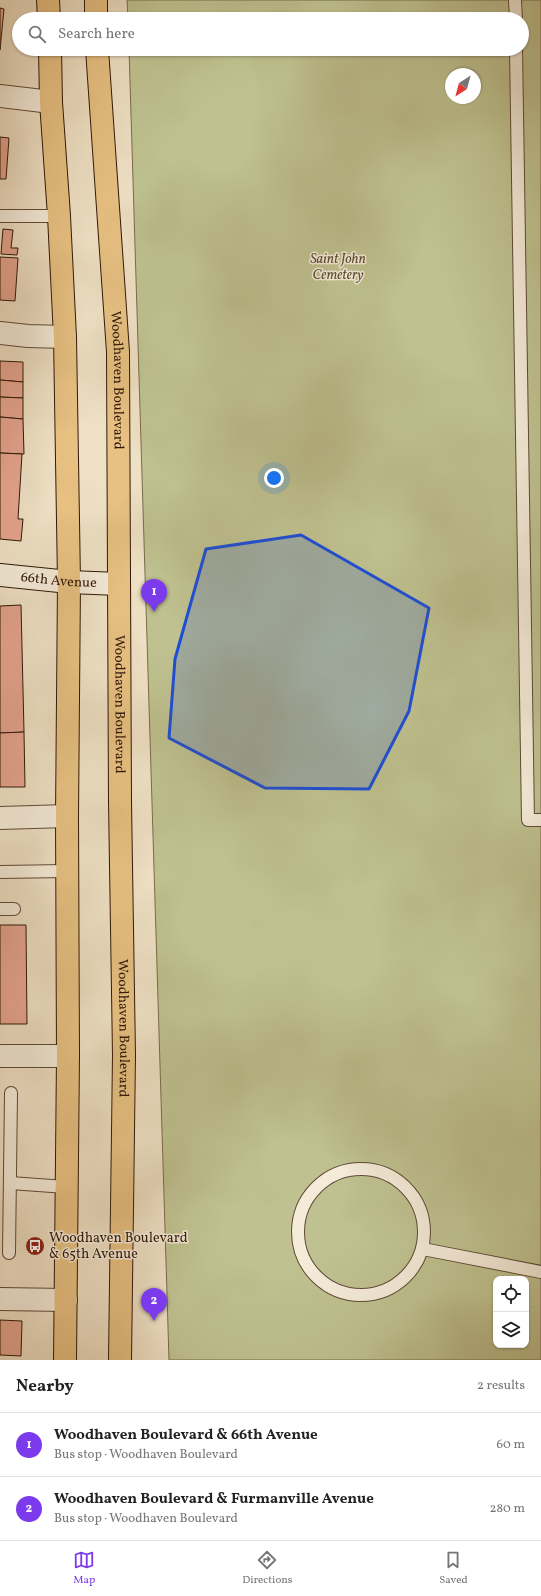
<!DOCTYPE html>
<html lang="en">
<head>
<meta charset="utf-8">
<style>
  body { margin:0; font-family:Vollkorn,serif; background:#f2f2f2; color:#222 }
  .controls { position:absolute; right:12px; bottom:12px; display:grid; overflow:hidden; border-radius:8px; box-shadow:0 1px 3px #0004 }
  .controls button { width:36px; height:36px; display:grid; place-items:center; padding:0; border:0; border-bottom:1px solid #e0e0e0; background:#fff; color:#222; font:20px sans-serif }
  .compass { position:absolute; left:445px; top:68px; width:36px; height:36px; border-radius:50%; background:#fff; box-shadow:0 1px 3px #0004; rotate:216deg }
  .you { position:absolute; left:274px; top:478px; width:14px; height:14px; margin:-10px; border:3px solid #fff; border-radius:50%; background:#1a73e8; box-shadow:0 0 0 6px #1a73e833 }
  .badge { display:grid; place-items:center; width:26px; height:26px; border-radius:50%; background:#7c3aed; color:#fff; font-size:13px; font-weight:700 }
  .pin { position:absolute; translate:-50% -33px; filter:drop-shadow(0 1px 2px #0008) }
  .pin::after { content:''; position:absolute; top:21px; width:14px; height:12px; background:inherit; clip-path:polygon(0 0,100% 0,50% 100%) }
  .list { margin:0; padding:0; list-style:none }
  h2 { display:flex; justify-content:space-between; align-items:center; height:52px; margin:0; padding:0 16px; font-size:17px }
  h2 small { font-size:13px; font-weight:400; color:#767676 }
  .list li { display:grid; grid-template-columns:26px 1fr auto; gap:12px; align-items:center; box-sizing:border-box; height:64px; padding:0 16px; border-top:1px solid #e0e0e0 }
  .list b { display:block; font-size:15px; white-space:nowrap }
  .list p { margin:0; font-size:13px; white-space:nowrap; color:#767676 }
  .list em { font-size:13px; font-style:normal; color:#767676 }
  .icon { flex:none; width:22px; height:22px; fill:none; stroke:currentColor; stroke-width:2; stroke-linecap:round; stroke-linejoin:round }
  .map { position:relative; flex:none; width:541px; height:1360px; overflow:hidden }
  .search { position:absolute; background:#fff; box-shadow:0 1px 3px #0004; left:12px; right:12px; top:12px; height:44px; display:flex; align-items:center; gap:10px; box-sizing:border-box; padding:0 14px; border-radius:22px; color:#767676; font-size:15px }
  .sheet { height:180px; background:#fff }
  nav { display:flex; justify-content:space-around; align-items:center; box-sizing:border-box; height:56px; border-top:1px solid #e0e0e0; background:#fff; font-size:11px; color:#767676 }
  nav a { display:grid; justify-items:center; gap:2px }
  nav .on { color:#7c3aed }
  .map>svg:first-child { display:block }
</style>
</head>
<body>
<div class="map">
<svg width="541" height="1360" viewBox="0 0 541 1360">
  <rect width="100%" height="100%" fill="#eee0c4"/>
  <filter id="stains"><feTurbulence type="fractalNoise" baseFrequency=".005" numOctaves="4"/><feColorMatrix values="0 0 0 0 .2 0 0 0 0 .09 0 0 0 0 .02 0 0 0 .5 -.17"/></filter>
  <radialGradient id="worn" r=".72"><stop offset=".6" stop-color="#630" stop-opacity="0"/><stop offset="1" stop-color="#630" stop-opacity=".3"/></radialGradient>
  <!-- green -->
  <path fill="#bfc190" stroke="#786c4c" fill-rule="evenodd" d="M127 0H541V1360H169L129 49H522V19H128ZM451 74H475V98H451ZM496 1279H526V1345H496Z"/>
  <!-- building -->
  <g fill="#e4a48e" stroke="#301808">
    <polygon points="0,8 4,9 0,50"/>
    <polygon points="0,137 9,138 6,179 0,179"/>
    <polygon points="3,229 13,230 11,248 18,248 17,255 1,254"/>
    <polygon points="0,257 18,258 15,301 0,300"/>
    <polygon points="0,361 23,362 23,382 0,380"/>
    <polygon points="0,380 23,382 23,398 0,397"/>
    <polygon points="0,397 23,398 23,419 0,417"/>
    <polygon points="0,417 23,419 24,454 0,453"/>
    <polygon points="0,453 22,454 18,519 23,519 21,541 0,539"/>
    <polygon points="21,605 24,732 0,733 0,606"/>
    <polygon points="24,732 25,787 0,787 0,733"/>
    <polygon points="0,925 26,925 27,1024 0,1024"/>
    <polygon points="0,1320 22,1321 21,1356 0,1355"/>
  </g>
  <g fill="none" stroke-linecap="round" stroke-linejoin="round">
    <!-- lane casing -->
    <g stroke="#604a37" stroke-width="14">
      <g id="lane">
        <polyline points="515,0 516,19"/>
        <polyline points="516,49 528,820 541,820"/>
        <polyline points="0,216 59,216"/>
        <polyline points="0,872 67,871"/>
        <polyline points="0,909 14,909"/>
        <circle cx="361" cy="1232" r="63"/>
        <polyline points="10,1183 66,1187"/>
        <polyline points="423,1249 541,1272"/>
        <polyline points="9,1253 11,1093"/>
      </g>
    </g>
    <!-- street casing -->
    <g stroke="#604a37" stroke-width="24">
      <g id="street">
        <polyline points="0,96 51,102"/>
        <polyline points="0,333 28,336 65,337"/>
        <polyline points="0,818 67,816"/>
        <polyline points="0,1056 68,1056"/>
        <polyline points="0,1299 66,1300"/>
      </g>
    </g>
    <!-- secondary casing -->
    <g stroke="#301808" stroke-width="24">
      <g id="secondary">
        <path id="s1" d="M0 575 69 582 119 584"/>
      </g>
    </g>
    <!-- primary casing -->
    <g stroke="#301808" stroke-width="24">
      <g id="primary">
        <polyline points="48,0 49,19"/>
        <polyline points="96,0 96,19"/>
        <polyline points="50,49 51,102 59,216 65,337 69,582 67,816 68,1056 65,1360"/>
        <path id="s2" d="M97 49 118 352 120 802 124 1055 120 1360"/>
      </g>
    </g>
    <!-- lane -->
    <use href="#lane" stroke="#f4ebd9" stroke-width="12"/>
    <!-- street -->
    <use href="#street" stroke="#f4ebd9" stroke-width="22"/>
    <!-- secondary -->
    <use href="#secondary" stroke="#f4ebd9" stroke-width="22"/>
    <!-- primary -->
    <use href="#primary" stroke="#e7c082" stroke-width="22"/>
  </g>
  <!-- marked area -->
  <path fill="#1d4ed8" fill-opacity="0.2" stroke="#1d4ed8" stroke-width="3" stroke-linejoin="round" d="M301 535 429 608 409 711 369 789 265 788 169 738 175 659 206 549Z"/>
  <!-- icons -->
  <defs>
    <g id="bus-disc" transform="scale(1)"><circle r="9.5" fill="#8f2418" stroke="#f4ebd9"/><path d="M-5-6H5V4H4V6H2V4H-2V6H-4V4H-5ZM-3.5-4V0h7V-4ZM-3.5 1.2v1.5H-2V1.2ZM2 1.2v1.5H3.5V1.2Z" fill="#fff"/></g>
  </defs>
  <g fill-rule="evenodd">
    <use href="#bus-disc" x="35" y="1246"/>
  </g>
  <g text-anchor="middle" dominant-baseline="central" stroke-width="3" stroke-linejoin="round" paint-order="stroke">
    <!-- park labels -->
    <g font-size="14" font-style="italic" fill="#5b4b31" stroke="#f4ebd9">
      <text x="338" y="259">Saint John<tspan x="338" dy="16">Cemetery</tspan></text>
    </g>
    <!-- street labels -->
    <g font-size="14" fill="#301808" stroke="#f4ebd9">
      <text stroke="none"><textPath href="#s2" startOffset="332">Woodhaven Boulevard</textPath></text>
      <text stroke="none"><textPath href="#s1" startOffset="59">66th Avenue</textPath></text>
      <text stroke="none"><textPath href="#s2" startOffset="656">Woodhaven Boulevard</textPath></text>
      <text stroke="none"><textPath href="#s2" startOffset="980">Woodhaven Boulevard</textPath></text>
    </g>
    <!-- poi labels -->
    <g font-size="14" fill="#301808" stroke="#f4ebd9" text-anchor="start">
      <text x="49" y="1238">Woodhaven Boulevard<tspan x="49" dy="16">&amp; 65th Avenue</tspan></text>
    </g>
  </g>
  <rect width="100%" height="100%" filter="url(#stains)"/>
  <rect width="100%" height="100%" fill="url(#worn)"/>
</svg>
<div class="controls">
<button><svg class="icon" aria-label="locate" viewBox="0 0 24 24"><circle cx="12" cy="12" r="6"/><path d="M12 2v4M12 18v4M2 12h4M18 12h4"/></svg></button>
<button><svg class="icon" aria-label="layers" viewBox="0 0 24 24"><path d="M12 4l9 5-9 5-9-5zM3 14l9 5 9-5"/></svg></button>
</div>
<svg class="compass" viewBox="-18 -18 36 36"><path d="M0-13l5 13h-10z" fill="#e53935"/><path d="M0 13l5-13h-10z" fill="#767676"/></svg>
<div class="you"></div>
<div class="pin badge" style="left:154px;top:612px">1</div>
<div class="pin badge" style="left:154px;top:1321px">2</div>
<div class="search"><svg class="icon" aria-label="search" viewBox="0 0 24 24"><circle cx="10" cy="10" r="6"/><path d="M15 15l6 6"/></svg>Search here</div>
</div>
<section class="sheet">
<h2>Nearby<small>2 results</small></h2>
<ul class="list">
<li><span class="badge">1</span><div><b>Woodhaven Boulevard &amp; 66th Avenue</b><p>Bus stop · Woodhaven Boulevard</p></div><em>60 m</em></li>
<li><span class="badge">2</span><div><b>Woodhaven Boulevard &amp; Furmanville Avenue</b><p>Bus stop · Woodhaven Boulevard</p></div><em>280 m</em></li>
</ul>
</section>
<nav>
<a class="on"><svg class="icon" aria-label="map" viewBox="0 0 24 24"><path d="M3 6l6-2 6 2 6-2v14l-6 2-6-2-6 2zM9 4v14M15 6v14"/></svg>Map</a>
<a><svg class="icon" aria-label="directions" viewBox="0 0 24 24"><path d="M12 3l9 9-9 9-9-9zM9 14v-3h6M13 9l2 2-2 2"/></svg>Directions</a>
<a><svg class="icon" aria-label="saved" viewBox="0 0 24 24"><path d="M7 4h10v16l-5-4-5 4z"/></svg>Saved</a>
</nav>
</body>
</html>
